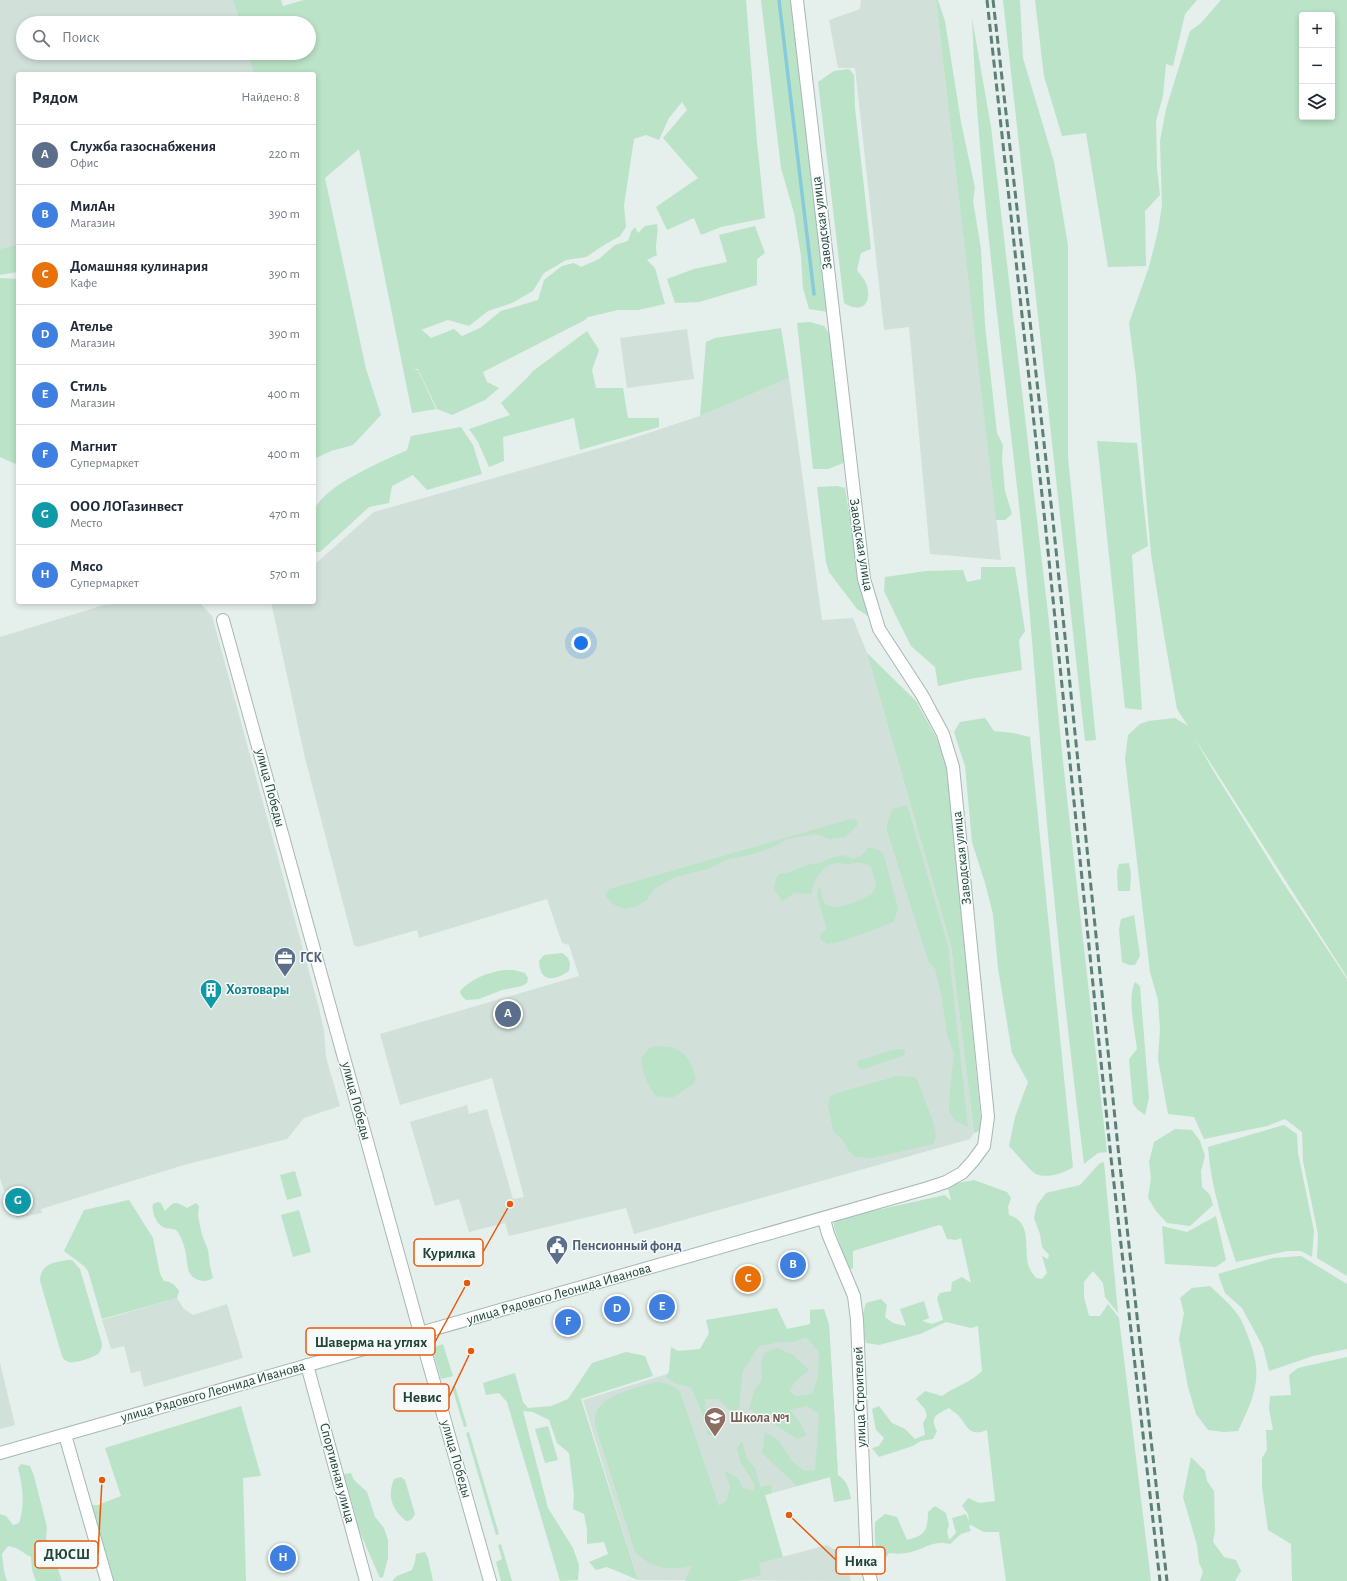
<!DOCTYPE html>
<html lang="ru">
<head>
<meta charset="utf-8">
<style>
  body { margin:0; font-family:"Alegreya Sans",sans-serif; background:#f2f2f3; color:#1f2937 }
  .controls { position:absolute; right:12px; top:12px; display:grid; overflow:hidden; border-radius:4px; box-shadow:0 2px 6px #0003 }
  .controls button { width:36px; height:36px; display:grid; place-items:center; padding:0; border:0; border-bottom:1px solid #e0e1e3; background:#fff; color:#1f2937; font:20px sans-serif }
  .you { position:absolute; left:581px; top:643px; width:14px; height:14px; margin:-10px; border:3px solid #fff; border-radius:50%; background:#1a73e8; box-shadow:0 0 0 6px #1a73e833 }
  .badge { display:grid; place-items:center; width:26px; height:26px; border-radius:50%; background:#845144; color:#fff; font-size:13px; font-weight:700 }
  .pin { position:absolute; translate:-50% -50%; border:2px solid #fff; box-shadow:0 1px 4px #0006 }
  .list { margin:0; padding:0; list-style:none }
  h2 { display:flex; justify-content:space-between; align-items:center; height:52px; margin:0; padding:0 16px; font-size:17px }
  h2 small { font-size:13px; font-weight:400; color:#747a83 }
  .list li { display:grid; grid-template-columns:26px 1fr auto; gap:12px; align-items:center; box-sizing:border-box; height:60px; padding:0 16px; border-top:1px solid #e0e1e3 }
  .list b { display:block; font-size:15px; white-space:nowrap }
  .list p { margin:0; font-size:13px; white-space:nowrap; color:#747a83 }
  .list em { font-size:13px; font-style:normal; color:#747a83 }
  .icon { flex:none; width:22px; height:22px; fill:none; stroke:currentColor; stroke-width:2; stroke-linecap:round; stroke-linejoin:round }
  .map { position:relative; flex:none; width:1347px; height:1581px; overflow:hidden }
  .search { position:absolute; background:#fff; box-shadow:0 2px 6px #0003; left:16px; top:16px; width:300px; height:44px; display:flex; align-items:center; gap:10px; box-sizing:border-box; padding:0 14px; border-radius:22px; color:#747a83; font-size:15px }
  .panel { position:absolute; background:#fff; box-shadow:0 2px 6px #0003; left:16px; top:72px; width:300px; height:532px; border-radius:4px }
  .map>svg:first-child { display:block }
</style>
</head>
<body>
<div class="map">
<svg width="1347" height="1581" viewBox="0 0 1347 1581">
  <rect width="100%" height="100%" fill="#e5efeb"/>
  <!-- built -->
  <g fill="#d2e0da">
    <polygon points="0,0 233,0 240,23 23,23 23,53 248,53 254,74 18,74 18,244 0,249"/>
    <polygon points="861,0 936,0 1001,560 930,554 909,327 884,330 855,68 838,68 829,20 860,9"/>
    <polygon points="687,329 694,379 627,388 620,338"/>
    <polygon points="789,378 822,620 853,618 867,653 951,946 974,1133 970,1139 634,1234 626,1208 509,1236 505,1223 469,1232 459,1199 435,1206 410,1122 467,1105 469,1114 487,1109 513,1199 524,1197 492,1078 400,1105 380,1034 579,976 569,945 562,943 547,899 419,938 417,930 358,947 354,945 305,758 271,602 314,602 314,565 374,512 621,442 700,416"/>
    <polygon points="144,602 199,602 212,616 319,1008 324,1031 326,1057 340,1106 304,1118 287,1139 184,1165 41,1209 42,1213 16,1218 9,1190 4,1191 0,1178 0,637 104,605"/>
    <polygon points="177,1298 183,1308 193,1315 227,1304 243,1358 144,1387 140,1371 131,1373 124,1346 111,1349 102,1320"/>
    <polygon points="829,1324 838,1475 765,1495 782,1557 827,1545 843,1555 851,1581 638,1580 583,1400"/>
    <polygon points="0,1363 15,1425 0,1429"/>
  </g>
  <!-- green -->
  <g fill="#bbe3c7" fill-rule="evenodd">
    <path d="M233 0H281L283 6 304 0H746L757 142 765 218 721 227 701 235 694 218 667 230 656 207 698 178 663 138 687 110 682 102 669 118 659 140 646 135 634 139 624 205 626 227 620 236 604 245 586 257 566 260 544 273 533 291 512 303 488 311 469 326 448 320 418 331 422 330 431 338 454 329 462 336 480 328 501 311 538 300 544 280 562 266 574 263 581 267 599 259 615 245 628 241 631 232 635 227 638 233 645 226 657 224C659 235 654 244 657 255L647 260 655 268 665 304 638 310H618L588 317 585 320 483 372 487 382 499 388 485 400 452 415 437 409 418 369 413 370H418L436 409 412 413 359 149 325 178 366 369 381 415 353 445 331 451 314 459V74H254L248 53H309V23H240Z"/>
    <polygon points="761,0 792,0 828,312 809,309 803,288 801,256 794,213 781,168"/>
    <polygon points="936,0 938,0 945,21 961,122 975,188 973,201 981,249 985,325 997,433 1003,445 1002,459 1005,491 1012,514 1005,520 996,520"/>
    <polygon points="1003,0 1020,0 1023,58 1054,162 1068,245 1068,457 1096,740 1085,741"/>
    <polygon points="1035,0 1197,0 1185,14 1173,66 1166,64 1163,96 1156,121 1157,168 1160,195 1145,211 1146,266 1108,267 1086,133 1062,136 1044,76"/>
    <path d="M1221 0H1347V977L1194 737 1214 772 1282 881 1347 979V1276L1317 1258 1318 1234 1303 1161 1302 1132 1285 1119 1267 1126 1204 1139 1194 1117 1168 1114 1158 1059 1160 1030 1158 1000 1150 972 1125 759 1128 735 1140 724 1148 721 1175 718 1188 726 1177 709 1165 641 1151 554 1136 377 1129 323 1149 267 1158 231 1162 205 1160 141 1166 109 1190 31 1201 23ZM1302 15H1332V117H1302Z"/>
    <path d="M972 18 991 127 1049 622 1064 771 1107 1152 1098 1153 1084 1164C1072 1068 1061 972 1052 876 1041 769 1035 661 1024 553 1006 375 979 197 972 18Z"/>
    <path d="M849 69 854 75 855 108 871 249 861 253 857 270C860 274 864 279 866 283 873 302 863 315 844 303L818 82 834 71Z"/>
    <polygon points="755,226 765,253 757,259 757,285 699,302 675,303 667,279 694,269 727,262 719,235"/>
    <polygon points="18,244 18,272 0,275 0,249"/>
    <polygon points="0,278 18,279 18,465 0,457"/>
    <polygon points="810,322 824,326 830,335 846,462 828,469 813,469 797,323"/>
    <polygon points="781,328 789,378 700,416 706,342 715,338"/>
    <polygon points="587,331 599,350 592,370 596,388 623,388 628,418 659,418 659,427 580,450 574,418 503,437 504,461 489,467 478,442 469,429 510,415 501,403 527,378 533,371"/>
    <path d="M461 427 473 445 482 474 427 490 413 475 392 486 389 503 369 507 320 552H314C314 542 312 521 314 512 321 486 384 461 407 450L411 436Z"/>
    <polygon points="1097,441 1137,443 1148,546 1132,555 1142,710 1125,708"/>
    <polygon points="837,486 845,488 860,583 871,618 857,609 829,572 826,562 817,487"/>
    <polygon points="981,567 1015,567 1025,631 1019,640 1022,670 970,679 938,686 935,667 911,646 897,618 884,591 885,577 926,571 963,570 967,582 981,579"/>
    <polygon points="867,653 916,701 936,737 947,767 982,1130 974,1133 951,946"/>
    <path d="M985 718 994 731 1013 733 1030 737 1073 1167C1064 1173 1048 1179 1036 1174 1030 1171 1015 1152 1009 1146L1015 1117 1028 1082 1012 1053 998 968 993 914 985 883 972 842 965 766 954 732 960 722Z"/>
    <polygon points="907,805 948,946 968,1127 956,1121 949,1112 950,1089 954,1054 947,1035 942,999 935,968 929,963 887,831 887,824 892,809"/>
    <polygon points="854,818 857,821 857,826 845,837 829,839 816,834 788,839 769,849 750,855 728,859 708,869 675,877 654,889 647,900 635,907 625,909 614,905 605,896 609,889"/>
    <path d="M868 848C875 848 880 849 884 856L898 908 894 922 840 942 827 944 820 939V934L826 930C826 924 825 923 823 917 821 914 822 911 821 908 818 897 815 898 820 886 821 891 822 898 824 902 833 915 862 899 872 894L876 885 871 867C863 861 857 863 847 864 844 864 841 863 838 863 822 863 814 880 811 894L795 893 782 901 774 889 776 878 780 873H787L809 864 820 863 833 857 844 855 853 859 862 855Z"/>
    <polygon points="1129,863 1131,875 1130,891 1118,891 1117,871 1119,864"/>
    <polygon points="1134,915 1140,956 1135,965 1129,965 1122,962 1119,930 1121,919"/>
    <path d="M562 953C570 958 571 963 569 971 554 981 540 983 539 961L544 955Z"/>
    <path d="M504 970H514L525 973 528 978 527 983 522 986 502 990 479 999 466 1000 461 995 460 991C472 978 487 973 504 970Z"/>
    <path d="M1135 982 1140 986 1149 1098 1145 1115 1138 1110 1133 1104 1129 1059 1137 1049C1135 1031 1127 997 1135 982Z"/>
    <path d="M658 1046C663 1047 669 1046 674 1048 686 1052 693 1066 696 1078L693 1084 672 1098 656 1096C647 1085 643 1073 641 1059L649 1048Z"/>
    <polygon points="903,1049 905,1051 905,1055 864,1069 860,1068 857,1064 858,1061 892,1050"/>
    <path d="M896 1076 916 1077 934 1124 936 1136 934 1144 872 1158 855 1157 848 1150 843 1140 833 1131 828 1105 830 1096C851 1087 874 1084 896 1076Z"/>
    <path d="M1284 1125 1297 1134 1298 1153 1314 1231 1312 1257 1301 1251H1287L1236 1262C1223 1223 1211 1188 1208 1147Z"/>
    <polygon points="1175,1129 1192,1130 1200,1141 1205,1156 1201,1171 1202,1187 1210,1195 1213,1205 1190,1226 1167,1223 1156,1211 1148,1198 1151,1178 1149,1162 1154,1142"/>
    <path d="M1104 1162 1118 1313 1105 1297 1103 1283 1093 1271 1084 1282V1297L1089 1316H1100L1108 1304 1119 1318 1151 1581H1006L999 1532H984L971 1525 969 1526 971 1531 961 1534 950 1544C932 1540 927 1548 911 1552 904 1554 897 1554 889 1553L885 1559 880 1562C874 1550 875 1536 875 1522L885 1514 897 1517 907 1540C925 1536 928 1530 928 1512L935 1506 946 1513 949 1525 947 1531 949 1540 956 1533 952 1518 966 1514 969 1522 968 1514 962 1506 968 1498 979 1503 995 1501 987 1430C968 1438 967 1424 957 1414 954 1412 951 1410 949 1408 937 1414 929 1417 937 1431L933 1439 921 1441 913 1446 879 1457 872 1448 879 1446 884 1438 876 1430 872 1409 879 1406 892 1423 905 1429 915 1439 925 1435 923 1423 927 1416 925 1409 916 1399 925 1391 942 1396C954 1387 972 1382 982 1371L978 1326 971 1328 946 1322 920 1334 879 1345 866 1343C861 1329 861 1317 866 1303L881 1299 887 1305 885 1317 893 1323 906 1326 900 1309 924 1301 929 1318 922 1321 932 1324 943 1320 937 1298 940 1293 951 1291 952 1282 962 1277 971 1283 961 1238 956 1240 947 1239 942 1226 939 1225 853 1251V1268L849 1270 834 1227V1223L836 1219 945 1195 951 1201 948 1188 952 1184 974 1180 1007 1192 1011 1198 1008 1207 1009 1215C1032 1222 1024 1246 1028 1264 1029 1269 1033 1274 1036 1278L1042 1279 1047 1273 1042 1256 1048 1259 1049 1255 1042 1247 1040 1234 1034 1218 1037 1205 1046 1193 1080 1185 1100 1163Z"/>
    <polygon points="295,1171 302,1196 287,1200 280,1175"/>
    <path d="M129 1200 153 1238 160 1274 164 1281C172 1282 174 1284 179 1291L177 1298 102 1319 88 1271 84 1266 64 1251 84 1210Z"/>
    <path d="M158 1202 161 1203 165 1211C174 1202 174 1200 187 1208L196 1203 199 1206 198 1216 202 1235 208 1250 210 1266 213 1278C208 1281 205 1282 199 1280 186 1276 188 1265 186 1254 185 1247 181 1236 177 1231 174 1228 169 1229 165 1228 157 1225 151 1212 153 1204Z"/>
    <polygon points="299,1210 311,1252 293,1257 281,1215"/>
    <polygon points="1216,1216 1226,1260 1216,1267 1165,1264 1162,1226 1187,1232"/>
    <polygon points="1301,1256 1347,1284 1347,1349 1313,1356 1269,1371 1263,1347 1242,1308 1225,1293 1218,1274 1273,1258"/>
    <path d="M68 1260H72L80 1269 102 1344C102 1347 101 1350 99 1353 95 1357 74 1364 69 1362 65 1361 63 1359 62 1356L40 1281C40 1264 54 1262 68 1260Z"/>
    <path d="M1210 1286C1218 1294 1227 1301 1234 1310 1240 1316 1244 1326 1247 1334 1264 1374 1256 1394 1238 1431L1224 1432 1208 1430 1196 1414 1188 1387 1179 1339 1184 1313 1180 1298 1192 1288Z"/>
    <path d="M777 1308 787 1329 810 1324V1310L824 1309 829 1324 838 1475C847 1481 849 1488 851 1499L834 1502 830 1477 797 1486 762 1453 765 1432 778 1440 792 1461 804 1471 815 1470 819 1414 807 1406 790 1410 801 1424 806 1435 797 1439C782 1428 765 1420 749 1409L754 1391 762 1379 761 1361 764 1353 778 1348 793 1355 809 1370 795 1382 789 1391 796 1396 812 1394 818 1377 819 1352 806 1337 793 1342H781L759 1346 743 1371 739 1407 735 1415 718 1399H705L706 1414 714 1426V1435H708L702 1413 691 1387 676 1384 666 1377 669 1371 671 1347 678 1351 700 1349 709 1333 706 1320Z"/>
    <polygon points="443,1344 453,1376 441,1379 433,1351 437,1346"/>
    <polygon points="626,1352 645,1356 653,1376 581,1399 638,1580 607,1567 596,1570 589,1562 608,1554 604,1542 587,1544 587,1530 584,1514 573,1509 574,1495 569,1453 557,1443 549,1420 533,1412 523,1411 548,1508 573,1548 579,1565 578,1580 560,1581 507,1402 499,1393 486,1395 483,1383 515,1373 523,1402 528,1408 551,1406 568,1399 592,1363"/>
    <polygon points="1347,1357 1347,1581 1292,1581 1291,1544 1268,1530 1262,1487 1262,1458 1267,1450 1266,1430 1273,1430 1269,1409 1270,1396 1291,1395 1289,1375 1298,1368"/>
    <path d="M657 1382C667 1383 673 1385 680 1392L719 1506 727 1500 730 1486 724 1470 738 1479 743 1488 754 1491 755 1485 740 1461 737 1448 742 1441 747 1459 755 1468 760 1487 771 1485 772 1493 765 1495 783 1557 759 1563 761 1575 738 1581H685L692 1566C667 1571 653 1569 635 1552L597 1431C596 1426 594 1420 595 1416 600 1394 639 1387 657 1382Z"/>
    <polygon points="455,1386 467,1426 464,1427 452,1387"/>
    <polygon points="241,1406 261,1476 243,1478 246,1581 114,1581 92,1505 98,1505 121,1496 105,1448"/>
    <polygon points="548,1426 558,1460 545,1463 535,1429"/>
    <polygon points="469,1432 499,1534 496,1535 466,1433"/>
    <polygon points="1191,1457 1205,1471 1207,1481 1214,1491 1215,1531 1213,1542 1224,1557 1236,1560 1241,1571 1235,1581 1200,1581 1203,1571 1199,1563 1197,1545 1183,1497"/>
    <path d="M21 1464 30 1466 34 1476 47 1527 46 1539 53 1553 62 1581H36L32 1570 31 1557C21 1552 20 1548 8 1546L2 1554 4 1571 7 1581H0V1514L6 1516 13 1525 19 1523C25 1505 23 1487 18 1468Z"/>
    <polygon points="351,1473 354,1480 367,1492 375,1517 384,1528 388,1540 388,1558 383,1577 380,1578 358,1528 356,1517 344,1474"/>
    <path d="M401 1477 405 1480 415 1514C412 1519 411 1521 406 1521 392 1509 387 1497 394 1479Z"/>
    <polygon points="501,1544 512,1581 501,1581 496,1562 502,1559 498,1545"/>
    <polygon points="425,1552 428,1558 433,1581 392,1581 397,1576 412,1570 415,1562 416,1554"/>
  </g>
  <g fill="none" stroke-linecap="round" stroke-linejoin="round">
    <!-- stream -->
    <polyline stroke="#87cbda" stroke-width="3.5" points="779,0 814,294"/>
    <!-- street casing -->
    <g stroke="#a6b8b3" stroke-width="14">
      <g id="street">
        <polyline points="223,620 417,1322 490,1581"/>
        <polyline points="824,1219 828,1234 854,1296 857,1320 867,1567 871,1581"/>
        <polyline points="307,1365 366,1581"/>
        <polyline points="65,1435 107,1581"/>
        <polyline points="0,1453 928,1188 946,1182 962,1173 973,1161 984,1146 988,1117 953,767 943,734 922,695 879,629 864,579 797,0"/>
      </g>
    </g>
    <!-- street -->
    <use href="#street" stroke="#fff" stroke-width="12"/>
    <!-- rail -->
    <g stroke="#5c7f77" stroke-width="3" stroke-dasharray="8 4" stroke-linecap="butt">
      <polyline points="987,0 1045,522 1111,1158 1160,1581"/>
      <polyline points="993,0 1053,521 1119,1157 1167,1581"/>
    </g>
  </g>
  <!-- icons -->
  <defs>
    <g id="office-pin" transform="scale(1.15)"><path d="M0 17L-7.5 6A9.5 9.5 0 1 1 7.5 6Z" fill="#5c6f8a" stroke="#f6fbf9"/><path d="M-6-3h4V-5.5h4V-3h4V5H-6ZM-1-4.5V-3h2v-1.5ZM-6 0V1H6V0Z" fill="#fff"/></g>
    <g id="building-pin" transform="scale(1.15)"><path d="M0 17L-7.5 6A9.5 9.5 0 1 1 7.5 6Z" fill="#0f9aa8" stroke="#f6fbf9"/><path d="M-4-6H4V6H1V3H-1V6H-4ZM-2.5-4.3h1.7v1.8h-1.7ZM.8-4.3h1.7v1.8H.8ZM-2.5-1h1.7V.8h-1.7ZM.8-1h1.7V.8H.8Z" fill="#fff"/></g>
    <g id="civic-pin" transform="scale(1.15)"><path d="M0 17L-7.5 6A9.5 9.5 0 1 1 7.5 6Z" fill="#5c6f8a" stroke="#f6fbf9"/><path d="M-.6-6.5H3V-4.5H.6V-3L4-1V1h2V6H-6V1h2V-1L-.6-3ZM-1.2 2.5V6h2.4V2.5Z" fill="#fff"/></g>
    <g id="school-pin" transform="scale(1.15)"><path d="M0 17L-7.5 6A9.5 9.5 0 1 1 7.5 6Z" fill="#8d6e63" stroke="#f6fbf9"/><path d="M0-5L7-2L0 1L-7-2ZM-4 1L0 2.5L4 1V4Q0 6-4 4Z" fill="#fff"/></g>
  </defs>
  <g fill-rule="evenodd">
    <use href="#office-pin" x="285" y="958"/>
    <use href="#building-pin" x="211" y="990"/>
    <use href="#civic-pin" x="557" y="1246"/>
    <use href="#school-pin" x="715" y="1418"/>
  </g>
  <g text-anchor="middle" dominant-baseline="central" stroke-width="3" stroke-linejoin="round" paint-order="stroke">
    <!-- street labels -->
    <g font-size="14" fill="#21443b" stroke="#f6fbf9">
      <text transform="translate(822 223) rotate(-97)">Заводская улица</text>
      <text transform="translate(861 545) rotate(81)">Заводская улица</text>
      <text transform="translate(270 788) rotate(75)">улица Победы</text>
      <text transform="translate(962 858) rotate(-96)">Заводская улица</text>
      <text transform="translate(356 1101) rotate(75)">улица Победы</text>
      <text transform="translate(559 1294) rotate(-16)">улица Рядового Леонида Иванова</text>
      <text transform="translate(213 1392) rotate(-16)">улица Рядового Леонида Иванова</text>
      <text transform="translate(860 1397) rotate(-92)">улица Строителей</text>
      <text transform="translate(456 1459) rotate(74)">улица Победы</text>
      <text transform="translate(337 1473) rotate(75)">Спортивная улица</text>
    </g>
    <!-- service labels -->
    <g font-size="14" font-weight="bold" fill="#4e5e75" stroke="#f6fbf9" text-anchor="start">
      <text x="300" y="958">ГСК</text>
      <text x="572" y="1246">Пенсионный фонд</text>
    </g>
    <!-- culture labels -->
    <g font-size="14" font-weight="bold" fill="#0d838f" stroke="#f6fbf9" text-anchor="start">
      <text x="226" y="990">Хозтовары</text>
    </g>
    <!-- education labels -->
    <g font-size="14" font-weight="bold" fill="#785e54" stroke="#f6fbf9" text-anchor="start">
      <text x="730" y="1418">Школа №1</text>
    </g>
  </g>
  <!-- callouts -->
  <path fill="none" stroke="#e8590c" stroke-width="1.5" d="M510 1204L483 1252M467 1283L435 1342M471 1351L449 1397M102 1480L98 1554M789 1515L836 1560"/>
  <g fill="#e8590c" stroke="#f6fbf9" stroke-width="1.5">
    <circle cx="510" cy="1204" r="4"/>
    <circle cx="467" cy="1283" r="4"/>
    <circle cx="471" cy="1351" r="4"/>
    <circle cx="102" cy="1480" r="4"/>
    <circle cx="789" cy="1515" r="4"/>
  </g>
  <g fill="#f6fbf9" stroke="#e8590c" stroke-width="1.5">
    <rect x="414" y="1239" width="69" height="27" rx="4"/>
    <rect x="306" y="1328" width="129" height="27" rx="4"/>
    <rect x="394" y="1384" width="55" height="27" rx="4"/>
    <rect x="35" y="1541" width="63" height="27" rx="4"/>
    <rect x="836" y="1547" width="49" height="27" rx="4"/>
  </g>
  <g font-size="15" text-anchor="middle" font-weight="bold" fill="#21443b">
    <text x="449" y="1258">Курилка</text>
    <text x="371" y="1347">Шаверма на углях</text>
    <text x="422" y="1402">Невис</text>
    <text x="67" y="1559">ДЮСШ</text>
    <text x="861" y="1566">Ника</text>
  </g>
</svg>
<div class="controls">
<button>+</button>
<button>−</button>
<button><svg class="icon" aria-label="layers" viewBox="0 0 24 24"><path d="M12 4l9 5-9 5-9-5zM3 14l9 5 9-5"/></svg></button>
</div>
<div class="you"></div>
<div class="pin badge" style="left:508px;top:1014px;background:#5c6f8a">A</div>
<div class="pin badge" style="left:793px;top:1265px;background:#3f7fe0">B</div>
<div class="pin badge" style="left:748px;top:1279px;background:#e8710a">C</div>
<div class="pin badge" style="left:617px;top:1309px;background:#3f7fe0">D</div>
<div class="pin badge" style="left:662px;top:1307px;background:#3f7fe0">E</div>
<div class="pin badge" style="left:568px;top:1322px;background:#3f7fe0">F</div>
<div class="pin badge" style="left:18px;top:1201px;background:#0f9aa8">G</div>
<div class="pin badge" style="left:283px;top:1558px;background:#3f7fe0">H</div>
<div class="search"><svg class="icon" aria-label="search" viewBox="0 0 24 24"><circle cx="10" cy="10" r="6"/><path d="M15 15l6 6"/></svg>Поиск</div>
<section class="panel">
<h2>Рядом<small>Найдено: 8</small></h2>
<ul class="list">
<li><span class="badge" style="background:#5c6f8a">A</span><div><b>Служба газоснабжения</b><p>Офис</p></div><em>220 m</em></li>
<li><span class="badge" style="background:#3f7fe0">B</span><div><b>МилАн</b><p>Магазин</p></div><em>390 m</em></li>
<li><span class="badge" style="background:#e8710a">C</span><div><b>Домашняя кулинария</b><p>Кафе</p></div><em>390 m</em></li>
<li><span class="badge" style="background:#3f7fe0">D</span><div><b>Ателье</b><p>Магазин</p></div><em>390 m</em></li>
<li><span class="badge" style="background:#3f7fe0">E</span><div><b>Стиль</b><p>Магазин</p></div><em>400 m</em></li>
<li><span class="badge" style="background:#3f7fe0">F</span><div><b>Магнит</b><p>Супермаркет</p></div><em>400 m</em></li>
<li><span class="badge" style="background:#0f9aa8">G</span><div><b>ООО ЛОГазинвест</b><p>Место</p></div><em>470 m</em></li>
<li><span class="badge" style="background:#3f7fe0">H</span><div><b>Мясо</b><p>Супермаркет</p></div><em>570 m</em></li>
</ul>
</section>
</div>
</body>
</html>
